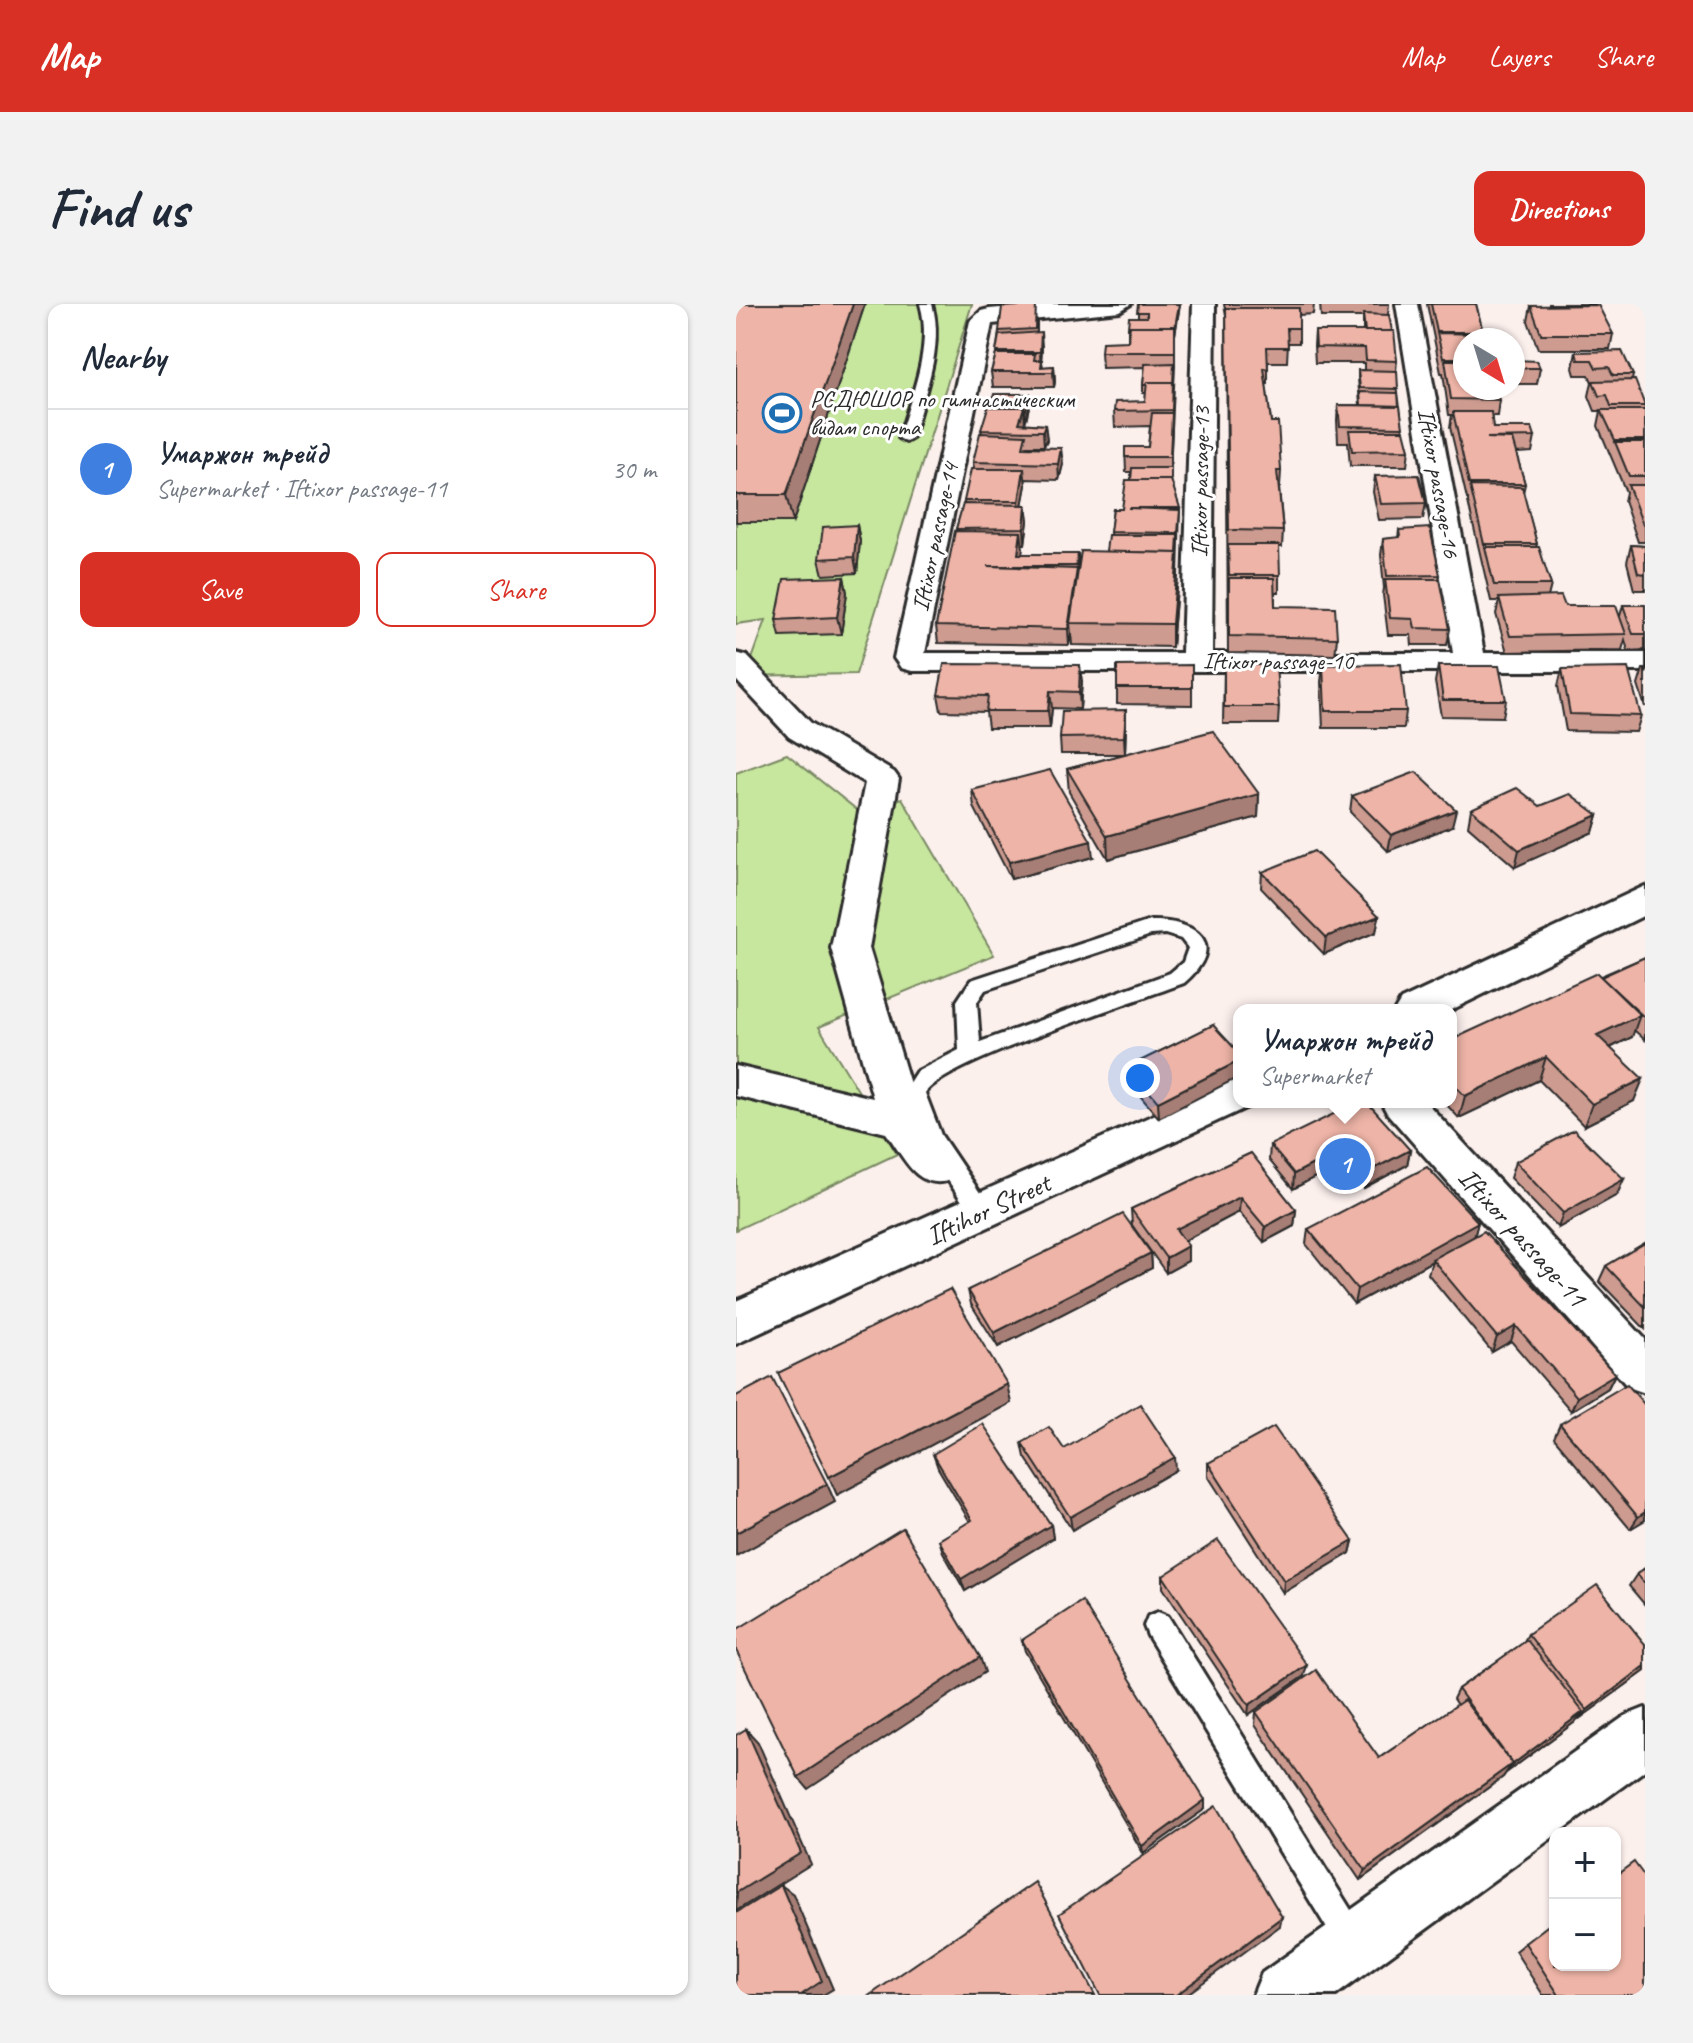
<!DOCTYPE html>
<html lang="en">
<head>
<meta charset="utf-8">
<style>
  body { margin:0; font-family:Caveat,sans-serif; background:#f2f2f3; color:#1f2937 }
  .controls { position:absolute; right:24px; bottom:24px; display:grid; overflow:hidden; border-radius:16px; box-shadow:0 2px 6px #0004 }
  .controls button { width:72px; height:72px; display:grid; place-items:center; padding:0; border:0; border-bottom:2px solid #e0e1e3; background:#fff; color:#1f2937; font:40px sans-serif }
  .compass { position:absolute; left:717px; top:24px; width:72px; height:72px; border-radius:50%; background:#fff; box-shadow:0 2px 6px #0004; rotate:142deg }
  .you { position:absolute; left:404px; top:774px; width:28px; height:28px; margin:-20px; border:6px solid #fff; border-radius:50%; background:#1a73e8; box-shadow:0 0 0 12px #1a73e833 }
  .badge { display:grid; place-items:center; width:52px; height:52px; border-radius:50%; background:#d93025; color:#fff; font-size:26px; font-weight:700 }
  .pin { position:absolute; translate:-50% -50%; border:4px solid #fff; box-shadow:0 2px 8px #0006 }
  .popup { position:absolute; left:497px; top:700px; width:224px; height:104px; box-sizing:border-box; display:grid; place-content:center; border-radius:16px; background:#fff; filter:drop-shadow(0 2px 6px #0005); font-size:26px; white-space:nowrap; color:#747a83 }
  .popup b { font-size:30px; color:#1f2937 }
  .popup::after { content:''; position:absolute; left:50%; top:100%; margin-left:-16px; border:16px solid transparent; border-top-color:#fff }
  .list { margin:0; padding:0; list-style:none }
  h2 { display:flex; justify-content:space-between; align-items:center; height:104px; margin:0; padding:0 32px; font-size:34px }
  h2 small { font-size:26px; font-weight:400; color:#747a83 }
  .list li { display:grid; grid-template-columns:52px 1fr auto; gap:24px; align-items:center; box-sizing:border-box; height:120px; padding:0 32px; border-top:2px solid #e0e1e3 }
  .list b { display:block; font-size:30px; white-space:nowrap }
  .list p { margin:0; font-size:26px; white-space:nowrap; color:#747a83 }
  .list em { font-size:26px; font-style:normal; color:#747a83 }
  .actions { display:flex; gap:16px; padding:24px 32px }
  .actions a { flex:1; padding:18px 0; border:2px solid #d93025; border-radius:16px; text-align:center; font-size:28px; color:#d93025 }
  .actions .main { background:#d93025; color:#fff }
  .map { position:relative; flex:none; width:909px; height:1691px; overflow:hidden; border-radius:16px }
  header { display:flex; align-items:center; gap:48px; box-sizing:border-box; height:112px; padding:0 40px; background:#d93025; color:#fff }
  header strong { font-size:38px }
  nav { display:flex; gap:44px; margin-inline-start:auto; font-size:28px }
  .intro { display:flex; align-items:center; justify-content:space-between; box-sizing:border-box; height:192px; padding:0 48px }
  h1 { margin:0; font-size:56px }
  .button { padding:20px 36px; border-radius:16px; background:#d93025; color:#fff; font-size:28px; font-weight:700 }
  main { display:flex; gap:48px; padding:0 48px }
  aside { flex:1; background:#fff; border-radius:16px; box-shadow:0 2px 6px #0004 }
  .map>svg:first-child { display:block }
</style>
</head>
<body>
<header>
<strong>Map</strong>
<nav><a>Map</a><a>Layers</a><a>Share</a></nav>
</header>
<div class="intro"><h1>Find us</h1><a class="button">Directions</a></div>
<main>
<aside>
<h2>Nearby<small></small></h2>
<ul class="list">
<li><span class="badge" style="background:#3f7fe0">1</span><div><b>Умаржон трейд</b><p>Supermarket · Iftixor passage-11</p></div><em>30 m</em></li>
</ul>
<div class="actions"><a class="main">Save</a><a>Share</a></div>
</aside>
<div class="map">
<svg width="909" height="1691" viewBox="0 0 909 1691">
  <rect width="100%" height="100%" fill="#fcf0ed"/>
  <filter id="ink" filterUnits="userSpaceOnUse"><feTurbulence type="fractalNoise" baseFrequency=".0125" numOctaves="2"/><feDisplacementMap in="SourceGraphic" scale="16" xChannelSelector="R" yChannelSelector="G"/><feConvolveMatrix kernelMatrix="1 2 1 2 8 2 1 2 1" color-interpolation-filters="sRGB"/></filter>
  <g filter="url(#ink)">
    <!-- green -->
    <g fill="#c7e69e" stroke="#798864" stroke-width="2">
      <polygon points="0,0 236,0 120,370 10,372 30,316 0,320"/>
      <polygon points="51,450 125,509 166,494 258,651 83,723 161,850 0,926 0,469"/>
    </g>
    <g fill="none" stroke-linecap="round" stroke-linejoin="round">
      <!-- lane casing -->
      <g stroke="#2b2b2b" stroke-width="6">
        <g id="lane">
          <path d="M184 0H196C209 43 187 91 177 134L170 138 163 134C175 92 197 43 184 0Z"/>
          <path d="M414 617C461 616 493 640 448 679 403 696 208 759 189 789L205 831 257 908 254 915 246 917 238 915 189 842 167 788 180 768 223 746 221 697 235 676ZM429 630 445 635 452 644 447 658 434 669 244 738 241 698 249 686 415 631Z"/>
          <polygon points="422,1308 432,1312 628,1627 633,1638 628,1649 617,1654 606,1649 412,1332 408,1322 412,1312"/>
        </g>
      </g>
      <!-- street casing -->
      <g stroke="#2b2b2b" stroke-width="6">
        <g id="street">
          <polygon points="311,0 395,0 384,7 256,20 189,349 446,349 457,0 479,0 476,349 717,349 660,0 682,0 748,349 909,349 909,367 176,367 165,364 158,354 234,17 245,7 253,5"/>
          <path d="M0 349 11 352 75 419 158 468 163 475 133 644 183 810 221 864 215 876C180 887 169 854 150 829L0 792V762L137 794 95 644 129 479 53 433 0 376Z"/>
          <polygon points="645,798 690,798 909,1035 909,1089 892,1083 651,809"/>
          <polygon points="909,1404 909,1466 600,1691 517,1691 526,1669 889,1412"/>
        </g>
      </g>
      <!-- secondary casing -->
      <g stroke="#2b2b2b" stroke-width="6">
        <g id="secondary">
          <polygon points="909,582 909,611 715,706 659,706 665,696"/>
          <polygon points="503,773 503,798 519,798 518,800 0,1040 0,997"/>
        </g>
      </g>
      <!-- lane -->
      <use href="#lane" fill="#fff" fill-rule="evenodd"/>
      <!-- street -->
      <use href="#street" fill="#fff" fill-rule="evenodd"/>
      <!-- secondary -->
      <use href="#secondary" fill="#fff" fill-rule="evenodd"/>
    </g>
    <!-- wall -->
    <g fill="#cd9b90" stroke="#2b2b2b" stroke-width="2">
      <polygon points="0,0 129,0 57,218 0,218"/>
      <polygon points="402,0 444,0 439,31 439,63 434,164 435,176 444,206 442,271 436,343 336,341 335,328 333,341 202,339 200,322 220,225 238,165 237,158 246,129 245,126 255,103 294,90 294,98 289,120 309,121 311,136 308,142 291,142 292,143 327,160 323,176 289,175 290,181 286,201 290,201 292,217 289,240 286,240 286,250 342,250 343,265 370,248 374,231 377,205 386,205 395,176 395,168 390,168 389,143 412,143 414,122 379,123 378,107 409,97 410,89 407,89 407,81 409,63 366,64 365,48 392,37 392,23 402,13"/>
      <polygon points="488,0 578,0 577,10 563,11 563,39 552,39 551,58 532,58 532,80 530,80 535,118 545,167 544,183 543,183 547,227 546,243 543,243 543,288 539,288 539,302 601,334 599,351 492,349 490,11"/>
      <polygon points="584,0 653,0 652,11 661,57 660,67 662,89 667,126 673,146 671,162 614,162 612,138 602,138 601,116 602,101 624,101 622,74 622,66 628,66 628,59 579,59 578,42 579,27 627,27 627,13 585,13"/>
      <polygon points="691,0 740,0 747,28 747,30 729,36 729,84 763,96 761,112 755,112 757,124 799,133 796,148 780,149 789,180 787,189 801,240 800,243 815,281 812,293 829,302 884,312 887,301 909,301 909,346 892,347 889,336 886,346 771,348 760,310 763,297 755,297 732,198 732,195 731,195 714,123 716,111 713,111 707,69 705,69"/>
      <polygon points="813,0 859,0 877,30 874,45 802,45 792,17 795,2 813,2"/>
      <polygon points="301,16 301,28 306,43 305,56 307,63 318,62 319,78 318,83 257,83 255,68 260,50 263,27"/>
      <polygon points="840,48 897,71 896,76 909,101 909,238 902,238 888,197 890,188 862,122 865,107 859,107 853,92 856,78 853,71 839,71 837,64"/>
      <polygon points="777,56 804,64 801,80 777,80"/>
      <polygon points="639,172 690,199 687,215 643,216 637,188"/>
      <polygon points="121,221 124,237 121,269 87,271 83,255"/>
      <polygon points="663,226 704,271 703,275 714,325 711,341 676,341 675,331 652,331 647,291 648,284 645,251 647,235 662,234"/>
      <polygon points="895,241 909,242 909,286 898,286 891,258"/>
      <polygon points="108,273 111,289 105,330 44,332 40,316"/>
      <polygon points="456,361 456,401 381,400 381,384"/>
      <polygon points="488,361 543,403 542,420 487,420"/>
      <polygon points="587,361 670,407 668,424 587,424 585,378"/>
      <polygon points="702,362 770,396 767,413 705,412 699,378"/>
      <polygon points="826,365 905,412 900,428 830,427 822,382"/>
      <polygon points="907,365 909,365 909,403 902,381"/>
      <polygon points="346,377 344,405 316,404 314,424 252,424 250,408 205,407 202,391"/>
      <polygon points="390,406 390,422 389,450 523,490 522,513 372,555 333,488 331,465 388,450 325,450 324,434"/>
      <polygon points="236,486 357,553 275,575 238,503"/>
      <polygon points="616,492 716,522 652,547 614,508"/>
      <polygon points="804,502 862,511 857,528 779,563 732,522 735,505"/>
      <polygon points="526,568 643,612 640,628 588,650 525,584"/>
      <polygon points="909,653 909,736 898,726 896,733 874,744 898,797 848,822 803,776 723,814 708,798 715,798 715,736"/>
      <polygon points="477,721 423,814 393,779 392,763"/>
      <polygon points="534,841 674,846 671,861 628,884 605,859 557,885 533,856"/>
      <polygon points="515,849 560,906 558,922 528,938 503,908 448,937 452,942 452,957 430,969 396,921 395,905"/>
      <polygon points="779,858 881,891 822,924 774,874"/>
      <polygon points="742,918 738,933 879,1070 872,1084 835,1107 775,1037 756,1048 692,970 696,957 618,1000 570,940 572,925"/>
      <polygon points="909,939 909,1025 863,977 870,962"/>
      <polygon points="415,949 416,964 262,1043 235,1000 232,986"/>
      <polygon points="824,1120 909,1216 894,1225 818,1134"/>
      <polygon points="286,1139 328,1145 440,1166 336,1226 289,1153"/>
      <polygon points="197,1150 315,1221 317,1234 229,1287 207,1248 203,1236 234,1218 202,1164"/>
      <polygon points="472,1159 617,1237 614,1249 547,1289 472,1172"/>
      <polygon points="909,1264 909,1301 893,1282 901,1270"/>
      <polygon points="427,1272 568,1372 512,1411 427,1284"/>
      <polygon points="792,1330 909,1340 909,1367 843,1415 842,1414 839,1418 770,1469 767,1473 624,1576 519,1421 520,1408 643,1454 721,1401 717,1395 722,1385 787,1339"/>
      <polygon points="286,1336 469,1505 407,1549 289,1347"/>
      <polygon points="789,1639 909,1691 807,1691 779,1647"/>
    </g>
    <!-- shaded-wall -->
    <g fill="#a77e75" stroke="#2b2b2b" stroke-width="2">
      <polygon points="117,0 129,0 57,218 50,191"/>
      <polygon points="443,0 444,0 439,31 439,23"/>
      <polygon points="305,28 306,43 305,61 306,56 307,68 305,68 304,48"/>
      <polygon points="318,62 319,78 318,83 317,68"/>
      <polygon points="437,78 436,125 434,169 434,153"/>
      <polygon points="294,90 294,98 290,116 289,108"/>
      <polygon points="288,103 289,119 287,126 283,119"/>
      <polygon points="309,121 311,136 308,142 307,127"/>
      <polygon points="325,144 327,160 323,176 322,160"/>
      <polygon points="288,165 290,181 284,213 283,197"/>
      <polygon points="290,201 292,217 289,240 288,224"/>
      <polygon points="121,221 124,237 121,269 118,253"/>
      <polygon points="285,228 287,244 284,262 282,250"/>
      <polygon points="442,231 442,271 436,343 436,320"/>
      <polygon points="342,250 343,267 334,319 335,329 333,341 332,325 341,269"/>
      <polygon points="108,273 111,289 105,330 101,313"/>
      <polygon points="344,361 346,377 344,405 343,388"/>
      <polygon points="314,387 316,404 314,424 312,407"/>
      <polygon points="390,406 390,422 389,450 388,433"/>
      <polygon points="523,490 522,513 372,555 371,532"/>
      <polygon points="720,506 716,522 652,547 655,531"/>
      <polygon points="862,511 857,528 779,563 783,546"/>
      <polygon points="355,537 357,553 275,575 273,558"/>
      <polygon points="643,612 640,628 588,650 590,633"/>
      <polygon points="904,711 896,733 853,754 861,731"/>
      <polygon points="810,753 803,776 723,814 729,792"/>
      <polygon points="503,757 503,773 423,814 422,798"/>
      <polygon points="907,775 898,797 848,822 856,800"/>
      <polygon points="608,844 605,859 557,885 558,870"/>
      <polygon points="674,846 671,861 628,884 630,869"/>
      <polygon points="888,875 881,891 822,924 827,909"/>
      <polygon points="504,893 503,908 440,941 440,925"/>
      <polygon points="560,906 558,922 528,938 529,923"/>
      <polygon points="742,918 738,934 618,1000 621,985"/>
      <polygon points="452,942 452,957 430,969 430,954"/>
      <polygon points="415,949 416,964 262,1043 258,1029"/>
      <polygon points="780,1022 775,1037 756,1048 761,1033"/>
      <polygon points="879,1070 872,1084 835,1107 841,1093"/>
      <polygon points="271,1080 275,1099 101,1191 93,1173"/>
      <polygon points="439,1153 440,1166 336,1226 334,1213"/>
      <polygon points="91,1180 99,1198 0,1252 0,1229"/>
      <polygon points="909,1208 909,1216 894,1225 902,1213"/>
      <polygon points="315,1221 317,1234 229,1287 225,1275"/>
      <polygon points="617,1237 614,1249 547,1289 548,1277"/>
      <polygon points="244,1353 249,1368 72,1485 62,1473"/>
      <polygon points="571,1361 568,1372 512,1411 513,1401"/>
      <polygon points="909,1362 909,1367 843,1415 851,1406"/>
      <polygon points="847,1408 839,1418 770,1469 777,1460"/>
      <polygon points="10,1425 22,1438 75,1560 0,1607"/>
      <polygon points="776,1460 767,1473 624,1576 629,1566"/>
      <polygon points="469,1496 469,1505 407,1549 406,1542"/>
      <polygon points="45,1581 57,1590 97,1685 87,1691 65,1691"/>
      <polygon points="546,1613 544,1622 450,1691 440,1691"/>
    </g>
    <!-- building -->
    <g fill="#eeb4a7" stroke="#2b2b2b" stroke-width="2">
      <polygon points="0,0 117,0 50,191 0,191"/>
      <polygon points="402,0 443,0 439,23 392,23 393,13 411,13 411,8 401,8"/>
      <polygon points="695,0 740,0 747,28 701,28"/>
      <polygon points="300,1 299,25 263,27 266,3"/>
      <polygon points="862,1 877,30 805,30 795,2"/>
      <polygon points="490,4 563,4 563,24 551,24 552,43 531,43 532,65 528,64 535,118 542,118 545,167 541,167 547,227 493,226"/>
      <polygon points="627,10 653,11 656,27 629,27"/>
      <polygon points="394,22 439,22 439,48 365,48 366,38 392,37"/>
      <polygon points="579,27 658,27 661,57 630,56 629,44 580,43"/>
      <polygon points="305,28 304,48 260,48 263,31"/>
      <polygon points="701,29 747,30 748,36 729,36 729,54 707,54"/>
      <polygon points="886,47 897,71 877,71 873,63 860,64 856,56 842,56 840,48"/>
      <polygon points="260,50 299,50 298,56 306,56 305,63 318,62 317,68 255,68"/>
      <polygon points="709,56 729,56 729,84 760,84 763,96 715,95"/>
      <polygon points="777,56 801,57 804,64 777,64"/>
      <polygon points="438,59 437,81 437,78 411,78 410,81 407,81 409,60"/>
      <polygon points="622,66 661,67 662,85 624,84"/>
      <polygon points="899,76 909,102 875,102 871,91 863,92 857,77"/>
      <polygon points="411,78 437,78 436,106 378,107 379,98 409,97"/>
      <polygon points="624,88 662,89 663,102 625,101"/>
      <polygon points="258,90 294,90 289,108 288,108 288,103 255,103"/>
      <polygon points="602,101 664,102 667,123 604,122"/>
      <polygon points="252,103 288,103 283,119 309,121 307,127 245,126"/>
      <polygon points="865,106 909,106 909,136 879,136"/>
      <polygon points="717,108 755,108 757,124 796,124 799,133 751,134 776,135 789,180 733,180"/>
      <polygon points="416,109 436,109 434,153 389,153 389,143 412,143"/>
      <polygon points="613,126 668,126 673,146 616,147"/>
      <polygon points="244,129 290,131 287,143 325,144 322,160 237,158"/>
      <polygon points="879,138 909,138 909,172 893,172"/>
      <polygon points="396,164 435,164 435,176 395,176"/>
      <polygon points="235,165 288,165 283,197 228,197"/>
      <polygon points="683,171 690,199 645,200 639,172"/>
      <polygon points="390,176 435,176 444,204 392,204 444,206 442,229 374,228 377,205 386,205"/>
      <polygon points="892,181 909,181 909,221 907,221"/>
      <polygon points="734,182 786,183 801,240 748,240"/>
      <polygon points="227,200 290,201 288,224 220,225"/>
      <polygon points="121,221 118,253 83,255 87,223"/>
      <polygon points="694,224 704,271 651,272 647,235 664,233 663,226"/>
      <polygon points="219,227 285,228 282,250 342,250 340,262 251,262 341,265 332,325 200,322"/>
      <polygon points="372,231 442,231 441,249 370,248"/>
      <polygon points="492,241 543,241 544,271 493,271"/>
      <polygon points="895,241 909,242 909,270 902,269"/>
      <polygon points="749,243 803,243 815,281 758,281"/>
      <polygon points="345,247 442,249 436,320 334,319"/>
      <polygon points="108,273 101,313 40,316 48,275"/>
      <polygon points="493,274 538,274 539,302 599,303 601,334 493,332"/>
      <polygon points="649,275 704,275 714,325 679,324 677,315 654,314"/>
      <polygon points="825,292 829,302 880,302 890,330 774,332 763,294"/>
      <polygon points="887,301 909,301 909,330 897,330"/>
      <polygon points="208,360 344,361 343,388 314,387 312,407 250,407 252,392 202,391"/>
      <polygon points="665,360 670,407 589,407 587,361"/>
      <polygon points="456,361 456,384 381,384 381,362"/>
      <polygon points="488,361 540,361 543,403 488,403"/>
      <polygon points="702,362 763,362 770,396 707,396"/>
      <polygon points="892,364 905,412 834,410 826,365"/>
      <polygon points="390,406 388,433 324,434 326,407"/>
      <polygon points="477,427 523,490 371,532 331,465"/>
      <polygon points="314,466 355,537 273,558 236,486"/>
      <polygon points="680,468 720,506 655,531 616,492"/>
      <polygon points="781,484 804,502 834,490 862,511 783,546 735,505"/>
      <polygon points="578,547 643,612 590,633 526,568"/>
      <polygon points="909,653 909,714 865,673"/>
      <polygon points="861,669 904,711 861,731 907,775 856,800 810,753 729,792 715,778 715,736"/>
      <polygon points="477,721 503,749 503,757 422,798 392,763"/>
      <polygon points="622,798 631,798 674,846 630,869 608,844 558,870 534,841"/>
      <polygon points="838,826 888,875 827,909 779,858"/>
      <polygon points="515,849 560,906 529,923 504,893 440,925 452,942 430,954 395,905"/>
      <polygon points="691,863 742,918 621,985 572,925"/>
      <polygon points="387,910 415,949 258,1029 232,986"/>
      <polygon points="748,927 879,1070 841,1093 780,1022 761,1033 696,955"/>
      <polygon points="909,939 909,1003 870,962"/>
      <polygon points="214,985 271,1080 93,1173 42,1069"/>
      <polygon points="36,1073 91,1180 0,1229 0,1092"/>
      <polygon points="891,1080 909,1101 909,1208 902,1213 824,1120"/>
      <polygon points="404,1100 439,1153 334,1213 286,1139 313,1123 328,1145"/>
      <polygon points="247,1120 315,1221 225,1275 203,1236 236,1216 197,1150"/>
      <polygon points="538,1123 617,1237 548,1277 472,1159"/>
      <polygon points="167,1224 244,1353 62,1473 0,1346 0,1326"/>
      <polygon points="482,1236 571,1361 513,1401 427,1272"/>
      <polygon points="909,1264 909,1280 901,1270"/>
      <polygon points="861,1281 909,1340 909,1362 851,1406 792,1330"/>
      <polygon points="346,1297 469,1496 406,1542 286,1336"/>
      <polygon points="791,1336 847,1408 777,1460 722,1385"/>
      <polygon points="580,1366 643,1454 728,1396 776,1460 629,1566 520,1408"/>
      <polygon points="10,1425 65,1549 0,1589 0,1431"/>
      <polygon points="480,1502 546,1613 440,1691 364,1691 323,1610"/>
      <polygon points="898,1558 909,1573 909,1691 823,1691 789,1639 819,1616 819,1661 879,1661 879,1572"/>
      <polygon points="299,1578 359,1691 134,1691"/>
      <polygon points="45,1581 86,1677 65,1691 0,1691 0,1609"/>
    </g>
  </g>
  <!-- icons -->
  <defs>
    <g id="stadium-ring" transform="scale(2)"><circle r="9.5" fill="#fff" stroke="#1f6fb2" stroke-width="1.5"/><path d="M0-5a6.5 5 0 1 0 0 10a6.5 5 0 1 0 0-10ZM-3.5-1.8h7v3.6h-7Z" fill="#1f6fb2"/></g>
  </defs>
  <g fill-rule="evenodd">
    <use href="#stadium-ring" x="46" y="109"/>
  </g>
  <g text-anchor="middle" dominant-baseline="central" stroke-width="6" stroke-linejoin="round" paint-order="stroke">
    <!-- far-poi labels -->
    <g font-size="24" fill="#2b2b2b" stroke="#fff" text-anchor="start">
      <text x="74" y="95">РСДЮШОР по гимнастическим<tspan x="74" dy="28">видам спорта</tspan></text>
    </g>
    <!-- far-street labels -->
    <g font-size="24" fill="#2b2b2b" stroke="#fff">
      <text transform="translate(464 178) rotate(-89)">Iftixor passage-13</text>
      <text transform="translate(703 179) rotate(80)">Iftixor passage-16</text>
      <text transform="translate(199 233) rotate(-78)">Iftixor passage-14</text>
      <text x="542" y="357">Iftixor passage-10</text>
    </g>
    <!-- street labels -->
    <g font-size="28" fill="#2b2b2b" stroke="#fff">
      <text transform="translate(252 905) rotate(-25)">Iftihor Street</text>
      <text transform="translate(787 933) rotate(48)">Iftixor passage-11</text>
    </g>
  </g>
</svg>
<div class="controls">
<button>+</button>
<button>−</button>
</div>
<svg class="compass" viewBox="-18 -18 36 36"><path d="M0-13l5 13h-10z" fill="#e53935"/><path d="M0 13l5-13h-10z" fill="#747a83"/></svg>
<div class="you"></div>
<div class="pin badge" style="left:609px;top:860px;background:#3f7fe0">1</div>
<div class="popup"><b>Умаржон трейд</b>Supermarket</div>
</div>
</main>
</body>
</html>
